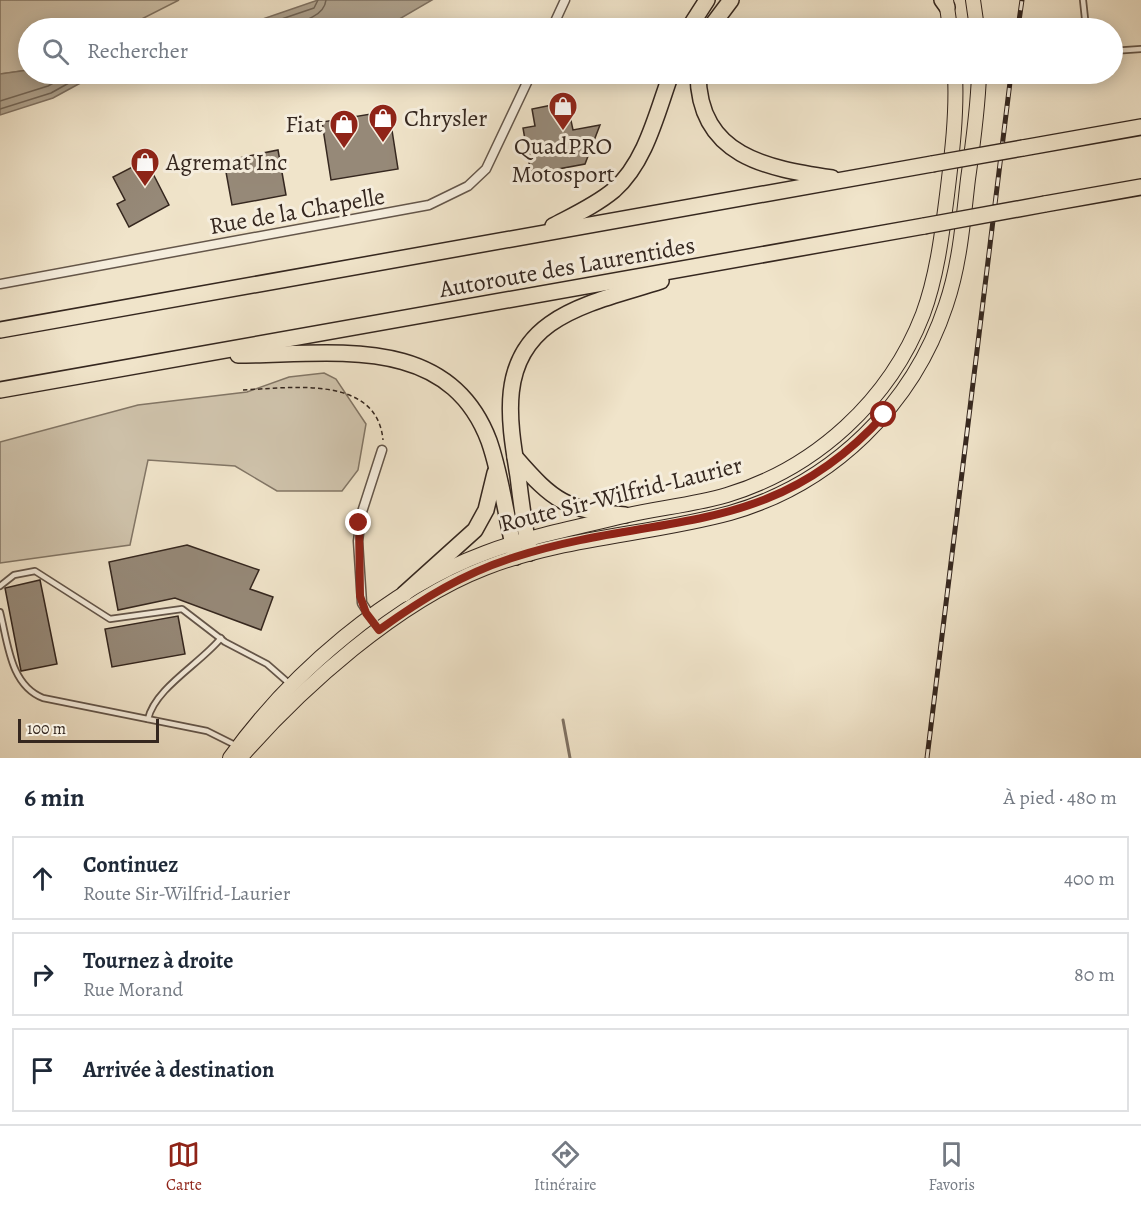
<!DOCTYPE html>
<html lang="fr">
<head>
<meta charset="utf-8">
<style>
  body { margin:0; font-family:Alegreya,serif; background:#f6f6f7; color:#1f2937 }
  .scale { position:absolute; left:18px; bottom:15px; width:141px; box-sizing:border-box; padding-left:6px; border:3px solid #35271f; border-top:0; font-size:16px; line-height:21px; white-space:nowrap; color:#35271f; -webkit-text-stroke:4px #f5eddd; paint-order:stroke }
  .stop { position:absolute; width:18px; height:18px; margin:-14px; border:4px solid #8f2418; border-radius:50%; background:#fff }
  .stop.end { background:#8f2418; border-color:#fff; box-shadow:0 2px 6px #0008 }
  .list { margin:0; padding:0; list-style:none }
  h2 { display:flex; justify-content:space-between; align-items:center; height:78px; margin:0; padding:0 24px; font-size:26px }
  h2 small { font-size:20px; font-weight:400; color:#747a83 }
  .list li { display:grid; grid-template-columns:39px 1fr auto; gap:18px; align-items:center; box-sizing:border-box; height:84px; margin:0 12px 12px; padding:0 12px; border:2px solid #e0e1e3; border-radius:0px }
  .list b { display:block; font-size:22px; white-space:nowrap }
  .list p { margin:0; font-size:20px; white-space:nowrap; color:#747a83 }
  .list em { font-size:20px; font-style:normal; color:#747a83 }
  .icon { flex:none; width:33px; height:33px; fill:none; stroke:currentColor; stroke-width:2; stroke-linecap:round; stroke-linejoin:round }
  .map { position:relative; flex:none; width:1141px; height:758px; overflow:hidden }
  .search { position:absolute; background:#fff; box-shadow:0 3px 15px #0003; left:18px; right:18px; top:18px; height:66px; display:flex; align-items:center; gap:15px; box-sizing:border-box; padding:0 21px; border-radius:33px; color:#747a83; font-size:22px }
  .sheet { height:366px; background:#fff }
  nav { display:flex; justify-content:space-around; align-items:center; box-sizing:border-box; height:84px; border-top:2px solid #e0e1e3; background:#fff; font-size:16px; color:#747a83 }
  nav a { display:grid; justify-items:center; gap:3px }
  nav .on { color:#8f2418 }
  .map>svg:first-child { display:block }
</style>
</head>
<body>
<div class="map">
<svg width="1141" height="758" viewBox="0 0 1141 758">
  <rect width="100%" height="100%" fill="#f0e4ca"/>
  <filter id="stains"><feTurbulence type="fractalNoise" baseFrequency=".00333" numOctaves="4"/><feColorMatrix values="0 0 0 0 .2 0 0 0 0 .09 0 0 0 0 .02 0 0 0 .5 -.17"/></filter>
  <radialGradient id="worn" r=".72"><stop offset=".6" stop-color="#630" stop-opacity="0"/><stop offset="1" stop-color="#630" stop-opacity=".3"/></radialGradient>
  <!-- green -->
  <g fill="#d0c4ad" stroke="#827666" stroke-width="1.5">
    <polygon points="0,0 179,0 124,28 28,28 28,70 0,74"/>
    <polygon points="324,373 336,379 366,424 358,470 342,491 277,491 235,466 148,460 130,545 0,563 0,442 138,405 247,392 289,377"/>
  </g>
  <!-- water -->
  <g fill="#b0a490" stroke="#7f7263" stroke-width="1.5">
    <polygon points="318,0 432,0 384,28 124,28 146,19 257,21"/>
    <polygon points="28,70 28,74 97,74 53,98 0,115 0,74"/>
  </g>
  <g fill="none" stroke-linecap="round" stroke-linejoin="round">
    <!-- shore -->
    <g stroke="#726658" stroke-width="1.5">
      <polyline points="139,28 148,25 258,27 314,8 318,0"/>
      <path d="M277 28C293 23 324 20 326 0"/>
      <polyline points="0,101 48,86 69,74"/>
      <polyline points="0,109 51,93 85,74"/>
    </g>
    <!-- stream -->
    <polyline stroke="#7f7263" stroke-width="3" points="563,720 570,758"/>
  </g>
  <!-- building -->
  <g fill="#968978" stroke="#35271f" stroke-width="1.5">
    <polygon points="567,102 573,130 600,125 585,164 531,174 523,128 535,126 532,109"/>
    <polygon points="389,111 398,169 331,180 322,122"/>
    <polygon points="278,150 286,195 232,205 224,161"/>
    <polygon points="146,160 169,205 129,227 117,204 125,200 113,177"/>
    <polygon points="187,545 259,570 250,589 273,597 261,630 175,598 118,610 109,562"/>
    <polygon points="40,580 57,664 21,671 5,588"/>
    <polygon points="178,616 185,654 112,667 105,629"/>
  </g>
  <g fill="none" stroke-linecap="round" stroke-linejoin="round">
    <!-- service casing -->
    <g stroke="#64564a" stroke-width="8">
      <g id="service">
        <polyline points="1083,0 1086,28"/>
        <polyline points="1112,51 1141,49"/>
        <polyline points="0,586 14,575 35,571 110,619 182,609 225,642 267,664 291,685"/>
        <path d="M0 612C8 643 10 685 43 698L207 731 237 746"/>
        <path d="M148 719C155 688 201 663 221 638"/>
      </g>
    </g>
    <!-- minor casing -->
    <g stroke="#64564a" stroke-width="11">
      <g id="minor">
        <polyline points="552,28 565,0"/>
        <polyline points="0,284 429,205 468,186 486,169 531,74"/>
        <polyline points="379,630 362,603 358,541 362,512 382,450"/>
      </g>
    </g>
    <!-- primary casing -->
    <g stroke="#35271f" stroke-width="16">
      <g id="primary">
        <polyline points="946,0 950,28"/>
        <polyline points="973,0 977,28"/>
        <path d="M230 758C290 674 388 589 485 553 530 536 578 527 624 516 658 508 693 505 727 495 816 468 890 400 923 314 937 276 942 234 947 195 952 154 957 114 955 74"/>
        <path d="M240 758C302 687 397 602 485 568 564 537 649 535 730 513 832 484 913 405 946 305 960 264 963 221 968 179 973 144 978 109 979 74"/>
      </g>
    </g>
    <!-- motorway casing -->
    <g stroke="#35271f" stroke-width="18">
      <g id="motorway">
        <polyline points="942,0 947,7"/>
        <polyline points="689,28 707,0"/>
        <polyline points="710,28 731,0"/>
        <path d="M698 74C699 157 767 168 832 178"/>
        <polyline points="1023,148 1141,127"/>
        <polyline points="1045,204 1141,187"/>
        <path d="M553 226C574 215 596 205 614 190 646 162 657 112 671 74"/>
        <polyline points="0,330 932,164"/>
        <path d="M238 355C331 355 448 332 489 441 502 478 506 519 516 557"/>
        <polyline points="0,390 924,226"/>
        <path d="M515 457C554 502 566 510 625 515"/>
        <path d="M530 553C524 527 521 501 518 476 509 421 498 361 550 324 581 302 625 293 661 281"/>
        <polyline points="404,594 475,530 486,510 495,473"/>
      </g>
    </g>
    <!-- path -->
    <path stroke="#35271f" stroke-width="1.5" stroke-dasharray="4.5 3" stroke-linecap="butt" d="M243 390C289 388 377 374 383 440"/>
    <!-- service -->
    <use href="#service" stroke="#f5eddd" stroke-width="4.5"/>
    <!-- minor -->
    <use href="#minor" stroke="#f5eddd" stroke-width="8"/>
    <!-- primary -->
    <use href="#primary" stroke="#f0e4ca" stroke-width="14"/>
    <!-- motorway -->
    <use href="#motorway" stroke="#f0e4ca" stroke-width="15"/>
    <!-- rail casing -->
    <g stroke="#35271f" stroke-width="5">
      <g id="rail">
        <polyline points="1018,28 1022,0"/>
        <polyline points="927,758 1011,74"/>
      </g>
    </g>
    <!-- rail -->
    <use href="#rail" stroke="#f5eddd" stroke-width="3" stroke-dasharray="9" stroke-linecap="butt"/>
    <!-- motorway-bridge casing -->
    <g stroke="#35271f" stroke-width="18" stroke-linecap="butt">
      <g id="motorway-bridge">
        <polyline points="932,164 1023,148"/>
        <polyline points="924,226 1045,204"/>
      </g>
    </g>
    <!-- motorway-bridge -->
    <use href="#motorway-bridge" stroke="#f0e4ca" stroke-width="15"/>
  </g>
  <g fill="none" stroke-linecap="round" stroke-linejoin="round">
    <!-- route -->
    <path stroke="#8f2418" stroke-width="8" d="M359 523 360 596 366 613 379 630C422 599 464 573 515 557 658 511 770 541 884 415"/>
  </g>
  <!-- icons -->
  <defs>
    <g id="shop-pin" transform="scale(1.5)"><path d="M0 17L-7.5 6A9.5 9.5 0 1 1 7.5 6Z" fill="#8f2418" stroke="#f5eddd"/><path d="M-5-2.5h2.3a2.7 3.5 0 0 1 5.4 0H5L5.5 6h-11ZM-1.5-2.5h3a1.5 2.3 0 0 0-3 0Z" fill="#fff"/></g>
  </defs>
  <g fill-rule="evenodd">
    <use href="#shop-pin" x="563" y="106"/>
    <use href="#shop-pin" x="383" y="118"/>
    <use href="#shop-pin" x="344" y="124"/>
    <use href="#shop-pin" x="145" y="162"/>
  </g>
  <g text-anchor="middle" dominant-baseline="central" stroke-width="6" stroke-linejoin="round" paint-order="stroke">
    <!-- poi labels -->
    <g font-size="24" fill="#35271f" stroke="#f5eddd" text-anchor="start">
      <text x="404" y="118">Chrysler</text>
      <text x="323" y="124" text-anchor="end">Fiat</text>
      <text x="563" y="146" text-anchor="middle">QuadPRO<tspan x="563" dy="28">Motosport</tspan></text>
      <text x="166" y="162">Agremat Inc</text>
    </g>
    <!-- street labels -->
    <g font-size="24" fill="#35271f" stroke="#f5eddd">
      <text transform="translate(297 211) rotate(-10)">Rue de la Chapelle</text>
      <text transform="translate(567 267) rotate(-10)">Autoroute des Laurentides</text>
      <text transform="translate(621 494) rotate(-14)">Route Sir-Wilfrid-Laurier</text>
    </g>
  </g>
  <rect width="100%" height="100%" filter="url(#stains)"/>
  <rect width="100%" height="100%" fill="url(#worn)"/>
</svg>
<div class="scale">100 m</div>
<div class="stop" style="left:884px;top:415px"></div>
<div class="stop end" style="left:359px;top:523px"></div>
<div class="search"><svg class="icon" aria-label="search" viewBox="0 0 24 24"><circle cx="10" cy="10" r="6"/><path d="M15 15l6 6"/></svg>Rechercher</div>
</div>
<section class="sheet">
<h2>6 min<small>À pied · 480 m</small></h2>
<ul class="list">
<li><svg class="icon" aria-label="ahead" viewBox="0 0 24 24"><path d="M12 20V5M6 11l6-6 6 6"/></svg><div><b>Continuez</b><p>Route Sir-Wilfrid-Laurier</p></div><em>400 m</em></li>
<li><svg class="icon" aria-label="right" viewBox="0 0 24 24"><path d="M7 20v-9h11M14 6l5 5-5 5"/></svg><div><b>Tournez à droite</b><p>Rue Morand</p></div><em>80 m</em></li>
<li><svg class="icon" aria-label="arrive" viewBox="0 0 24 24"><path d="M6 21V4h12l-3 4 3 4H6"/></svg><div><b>Arrivée à destination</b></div></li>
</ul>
</section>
<nav>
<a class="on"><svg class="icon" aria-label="map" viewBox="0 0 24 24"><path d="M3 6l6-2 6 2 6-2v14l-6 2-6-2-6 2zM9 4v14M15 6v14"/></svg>Carte</a>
<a><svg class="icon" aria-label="directions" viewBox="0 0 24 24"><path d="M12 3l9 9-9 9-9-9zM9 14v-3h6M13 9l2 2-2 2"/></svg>Itinéraire</a>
<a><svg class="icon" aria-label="saved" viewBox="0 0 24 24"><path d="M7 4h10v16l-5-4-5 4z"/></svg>Favoris</a>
</nav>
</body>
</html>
